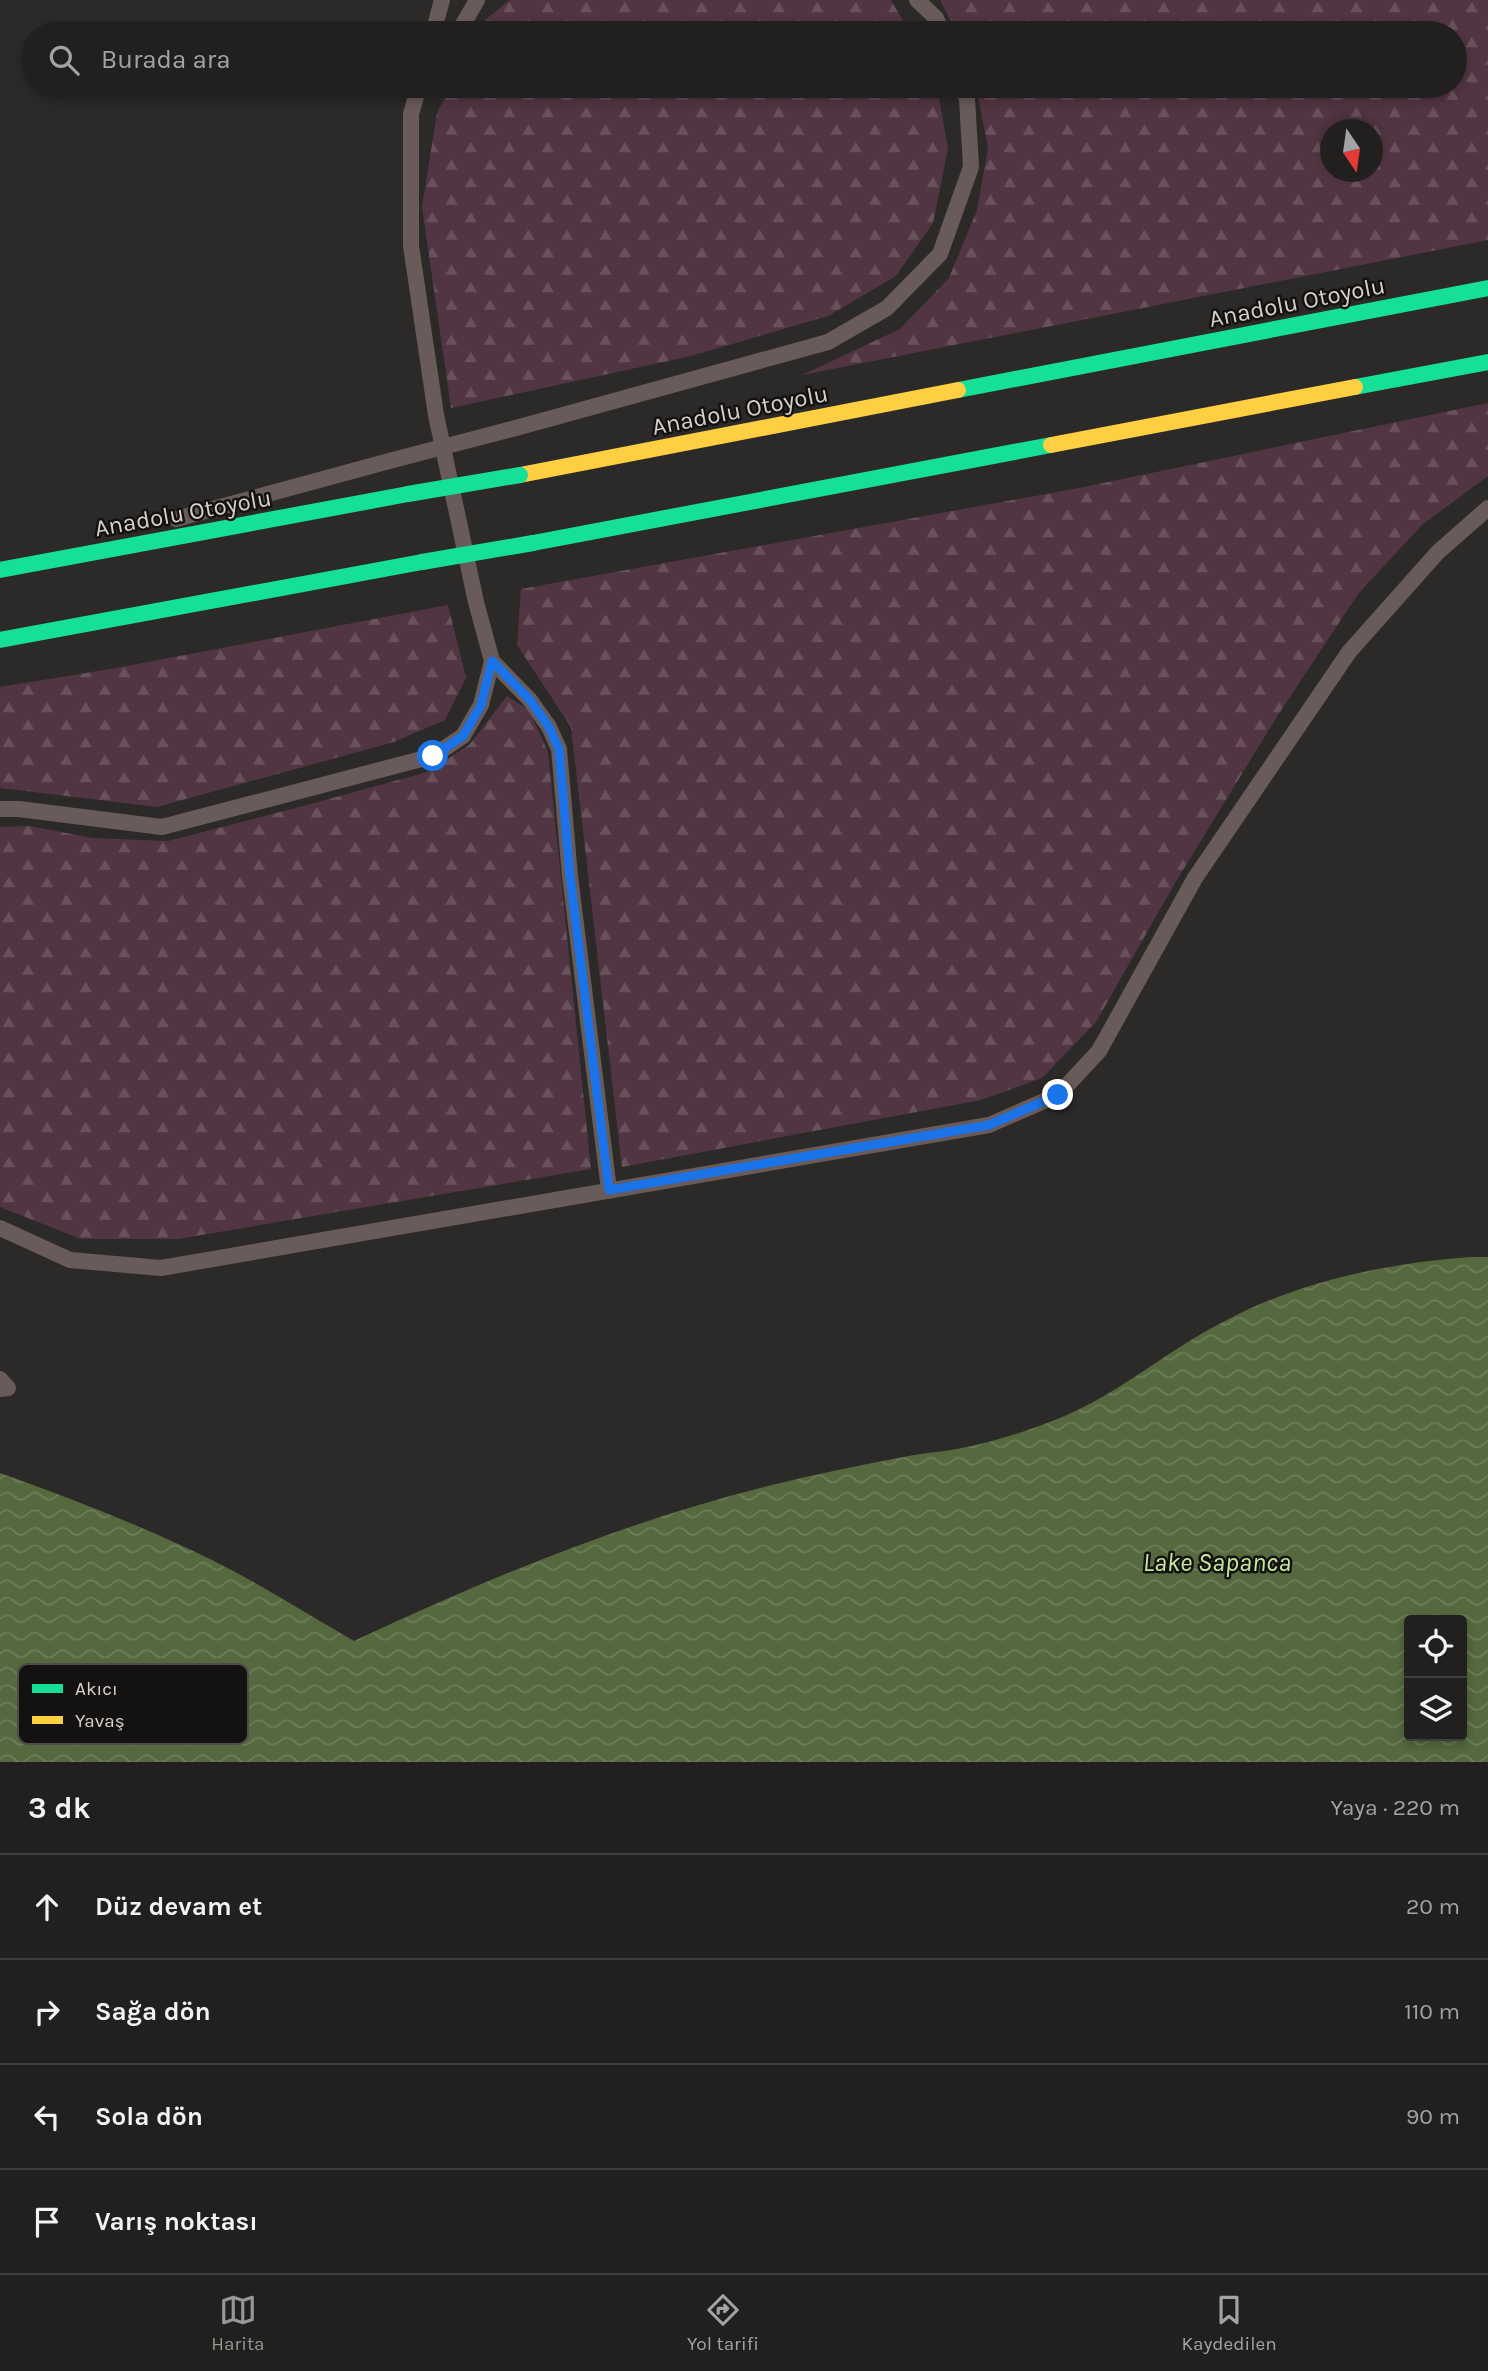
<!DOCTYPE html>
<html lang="tr">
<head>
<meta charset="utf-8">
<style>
  body { margin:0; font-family:Karla,sans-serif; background:#292827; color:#f1f3f6 }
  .controls { position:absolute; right:21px; bottom:21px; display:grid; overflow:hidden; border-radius:7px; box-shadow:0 4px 10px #0003 }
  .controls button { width:63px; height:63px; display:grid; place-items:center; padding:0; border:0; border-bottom:2px solid #3e3e3c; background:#21201e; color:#f1f3f6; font:35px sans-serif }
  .compass { position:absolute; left:1320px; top:119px; width:63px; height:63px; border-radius:50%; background:#21201e; box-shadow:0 4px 10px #0003; rotate:167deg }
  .stop { position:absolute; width:21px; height:21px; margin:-16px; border:5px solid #1a73e8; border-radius:50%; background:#fff }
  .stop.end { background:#1a73e8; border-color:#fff; box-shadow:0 2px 7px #0008 }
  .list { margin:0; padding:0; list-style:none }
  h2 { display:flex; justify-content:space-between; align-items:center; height:91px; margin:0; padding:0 28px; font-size:30px }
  h2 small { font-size:23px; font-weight:400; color:#a2a3a4 }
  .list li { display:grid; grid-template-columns:46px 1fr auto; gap:21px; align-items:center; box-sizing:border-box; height:105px; padding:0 28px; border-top:2px solid #3e3e3c }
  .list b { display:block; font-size:26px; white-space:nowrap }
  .list em { font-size:23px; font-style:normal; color:#a2a3a4 }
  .icon { flex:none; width:38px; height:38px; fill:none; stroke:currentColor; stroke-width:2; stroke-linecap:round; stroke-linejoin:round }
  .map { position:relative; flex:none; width:1488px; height:1762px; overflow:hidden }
  .search { position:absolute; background:#21201e; box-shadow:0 4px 10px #0003; left:21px; right:21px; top:21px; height:77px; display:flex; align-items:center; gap:18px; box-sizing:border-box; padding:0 24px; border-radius:38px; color:#a2a3a4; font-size:26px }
  .sheet { height:511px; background:#21201e }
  nav { display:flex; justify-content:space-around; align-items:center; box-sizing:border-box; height:98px; border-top:2px solid #3e3e3c; background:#21201e; font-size:19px; color:#a2a3a4 }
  nav a { display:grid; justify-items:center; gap:4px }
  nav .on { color:#999795 }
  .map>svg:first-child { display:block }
</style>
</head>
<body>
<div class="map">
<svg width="1488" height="1762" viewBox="0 0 1488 1762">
  <defs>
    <pattern id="forest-firs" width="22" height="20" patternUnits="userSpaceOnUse" patternTransform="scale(1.75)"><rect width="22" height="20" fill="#513542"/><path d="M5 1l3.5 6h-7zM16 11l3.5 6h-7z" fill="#69515c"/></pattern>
    <pattern id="water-waves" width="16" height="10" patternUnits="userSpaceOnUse" patternTransform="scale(1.75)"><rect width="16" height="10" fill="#55683e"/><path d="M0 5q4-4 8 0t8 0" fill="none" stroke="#6d7d59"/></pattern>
  </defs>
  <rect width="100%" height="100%" fill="#2c2a28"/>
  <!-- forest -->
  <g fill="url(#forest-firs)" fill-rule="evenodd">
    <polygon points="510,0 891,0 910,33 478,33 485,20"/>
    <path d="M940 0H1488V240L802 375 900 329 949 278 977 210 988 148 976 86H1455V33H957ZM1330 130H1372V172H1330Z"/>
    <polygon points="451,86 937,86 948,149 933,223 896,276 828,316 691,356 451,408 422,207 437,113"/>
    <polygon points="1488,403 1488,476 1422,525 1358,594 1278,715 1175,883 1096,1022 1042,1078 981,1100 622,1167 571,727 517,645 521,589 1079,488"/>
    <polygon points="448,605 466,678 445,720 394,742 157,807 0,788 0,687 116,668"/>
    <polygon points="507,696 529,710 548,752 591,1169 178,1239 81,1239 0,1207 0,827 30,826 92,838 168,841 307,805 427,772 469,745"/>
  </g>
  <!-- water -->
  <path fill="url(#water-waves)" fill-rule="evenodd" d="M1469 1257H1488V1762H0V1473C73 1499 145 1527 214 1561 262 1585 307 1614 354 1641 488 1578 624 1522 768 1486 816 1474 865 1464 914 1455 932 1452 950 1451 967 1447 995 1441 1021 1433 1047 1423 1114 1399 1162 1353 1223 1322 1300 1281 1383 1264 1469 1257ZM1409 1620H1462V1736H1409Z"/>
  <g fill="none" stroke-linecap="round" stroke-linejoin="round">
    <!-- lane -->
    <g stroke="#695b5a" stroke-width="16">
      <polyline points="917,0 936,18 942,33"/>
      <polyline points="433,33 442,0"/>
      <polyline points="458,33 477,0"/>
      <polyline points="516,428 828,342 887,308 940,254 971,167 967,99 962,86"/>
      <polyline points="176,519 393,460"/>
      <polyline points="492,661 530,700 549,727 559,749 570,876 609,1190"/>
      <polyline points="0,809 19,809 162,827 433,756 463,736 481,705 492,661 476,602 436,415 411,246 411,114 419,86"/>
      <polyline points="0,1228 70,1260 161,1268 989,1125 1058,1095 1099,1051 1195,878 1349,652 1438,552 1488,508"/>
      <polyline points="0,1379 8,1388 0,1389"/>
    </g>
    <!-- fast -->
    <g stroke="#16e098" stroke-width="16">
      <polyline points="1355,387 1488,362"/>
      <polyline points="958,390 1488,288"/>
      <polyline points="533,543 1051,445"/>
      <polyline points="0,570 408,494"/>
      <polyline points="0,640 422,562"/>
    </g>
    <!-- slow -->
    <g stroke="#ffcf43" stroke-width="16">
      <polyline points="1051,445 1355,387"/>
      <polyline points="520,475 958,390"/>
    </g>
    <!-- lane-bridge -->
    <polyline stroke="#695b5a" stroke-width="16" points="393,460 516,428"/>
    <!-- fast-bridge -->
    <g stroke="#16e098" stroke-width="16">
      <polyline points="408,494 520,475"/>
      <polyline points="422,562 533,543"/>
    </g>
  </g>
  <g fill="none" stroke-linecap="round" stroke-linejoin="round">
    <!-- route -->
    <polyline stroke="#1a73e8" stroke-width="9" points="433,756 463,736 481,705 492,661 530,700 549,727 559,749 570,876 609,1190 989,1125 1058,1095"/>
  </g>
  <g text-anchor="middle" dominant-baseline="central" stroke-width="5" stroke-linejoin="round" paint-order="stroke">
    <!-- street labels -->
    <g font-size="24" fill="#d4d1cf" stroke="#141211">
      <text transform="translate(1297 302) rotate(-11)">Anadolu Otoyolu</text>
      <text transform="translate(740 410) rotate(-11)">Anadolu Otoyolu</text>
      <text transform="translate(183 513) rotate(-10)">Anadolu Otoyolu</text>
    </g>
    <!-- water labels -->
    <g font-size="26" font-style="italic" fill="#c5e89e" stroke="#141211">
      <text x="1217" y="1562">Lake Sapanca</text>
    </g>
  </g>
  <!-- legend -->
  <rect x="18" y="1664" width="230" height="80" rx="10" fill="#141211" stroke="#4e4b4a" stroke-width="2"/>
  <rect x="32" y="1684" width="31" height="9" fill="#16e098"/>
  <rect x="32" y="1716" width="31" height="8" fill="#ffcf43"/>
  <g font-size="19" fill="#d4d1cf">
    <text x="75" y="1695">Akıcı</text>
    <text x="75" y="1727">Yavaş</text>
  </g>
</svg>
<div class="controls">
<button><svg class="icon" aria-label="locate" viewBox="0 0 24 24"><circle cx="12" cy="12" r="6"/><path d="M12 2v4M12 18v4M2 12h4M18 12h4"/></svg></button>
<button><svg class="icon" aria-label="layers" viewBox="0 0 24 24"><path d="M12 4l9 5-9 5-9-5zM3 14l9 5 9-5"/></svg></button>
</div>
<svg class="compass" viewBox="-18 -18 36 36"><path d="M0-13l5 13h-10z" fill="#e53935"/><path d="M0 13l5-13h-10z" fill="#a2a3a4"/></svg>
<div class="stop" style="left:433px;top:756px"></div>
<div class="stop end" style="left:1058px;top:1095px"></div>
<div class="search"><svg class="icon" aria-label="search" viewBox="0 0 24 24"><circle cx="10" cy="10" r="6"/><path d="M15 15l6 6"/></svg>Burada ara</div>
</div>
<section class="sheet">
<h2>3 dk<small>Yaya · 220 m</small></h2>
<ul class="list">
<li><svg class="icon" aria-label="ahead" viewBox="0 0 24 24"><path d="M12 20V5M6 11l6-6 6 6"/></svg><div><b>Düz devam et</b></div><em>20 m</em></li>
<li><svg class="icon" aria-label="right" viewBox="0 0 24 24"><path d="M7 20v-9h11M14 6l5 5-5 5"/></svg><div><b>Sağa dön</b></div><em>110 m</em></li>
<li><svg class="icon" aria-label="left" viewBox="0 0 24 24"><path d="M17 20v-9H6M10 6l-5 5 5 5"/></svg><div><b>Sola dön</b></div><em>90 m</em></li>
<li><svg class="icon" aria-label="arrive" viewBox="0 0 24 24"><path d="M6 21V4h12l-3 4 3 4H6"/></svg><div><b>Varış noktası</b></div></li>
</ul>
</section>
<nav>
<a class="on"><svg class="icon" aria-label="map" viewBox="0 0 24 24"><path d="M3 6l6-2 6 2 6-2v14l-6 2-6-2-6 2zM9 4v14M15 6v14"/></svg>Harita</a>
<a><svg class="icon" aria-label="directions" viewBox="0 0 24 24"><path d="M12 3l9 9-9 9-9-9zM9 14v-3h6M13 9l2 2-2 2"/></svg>Yol tarifi</a>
<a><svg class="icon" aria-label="saved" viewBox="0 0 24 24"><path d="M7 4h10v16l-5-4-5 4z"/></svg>Kaydedilen</a>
</nav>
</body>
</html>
